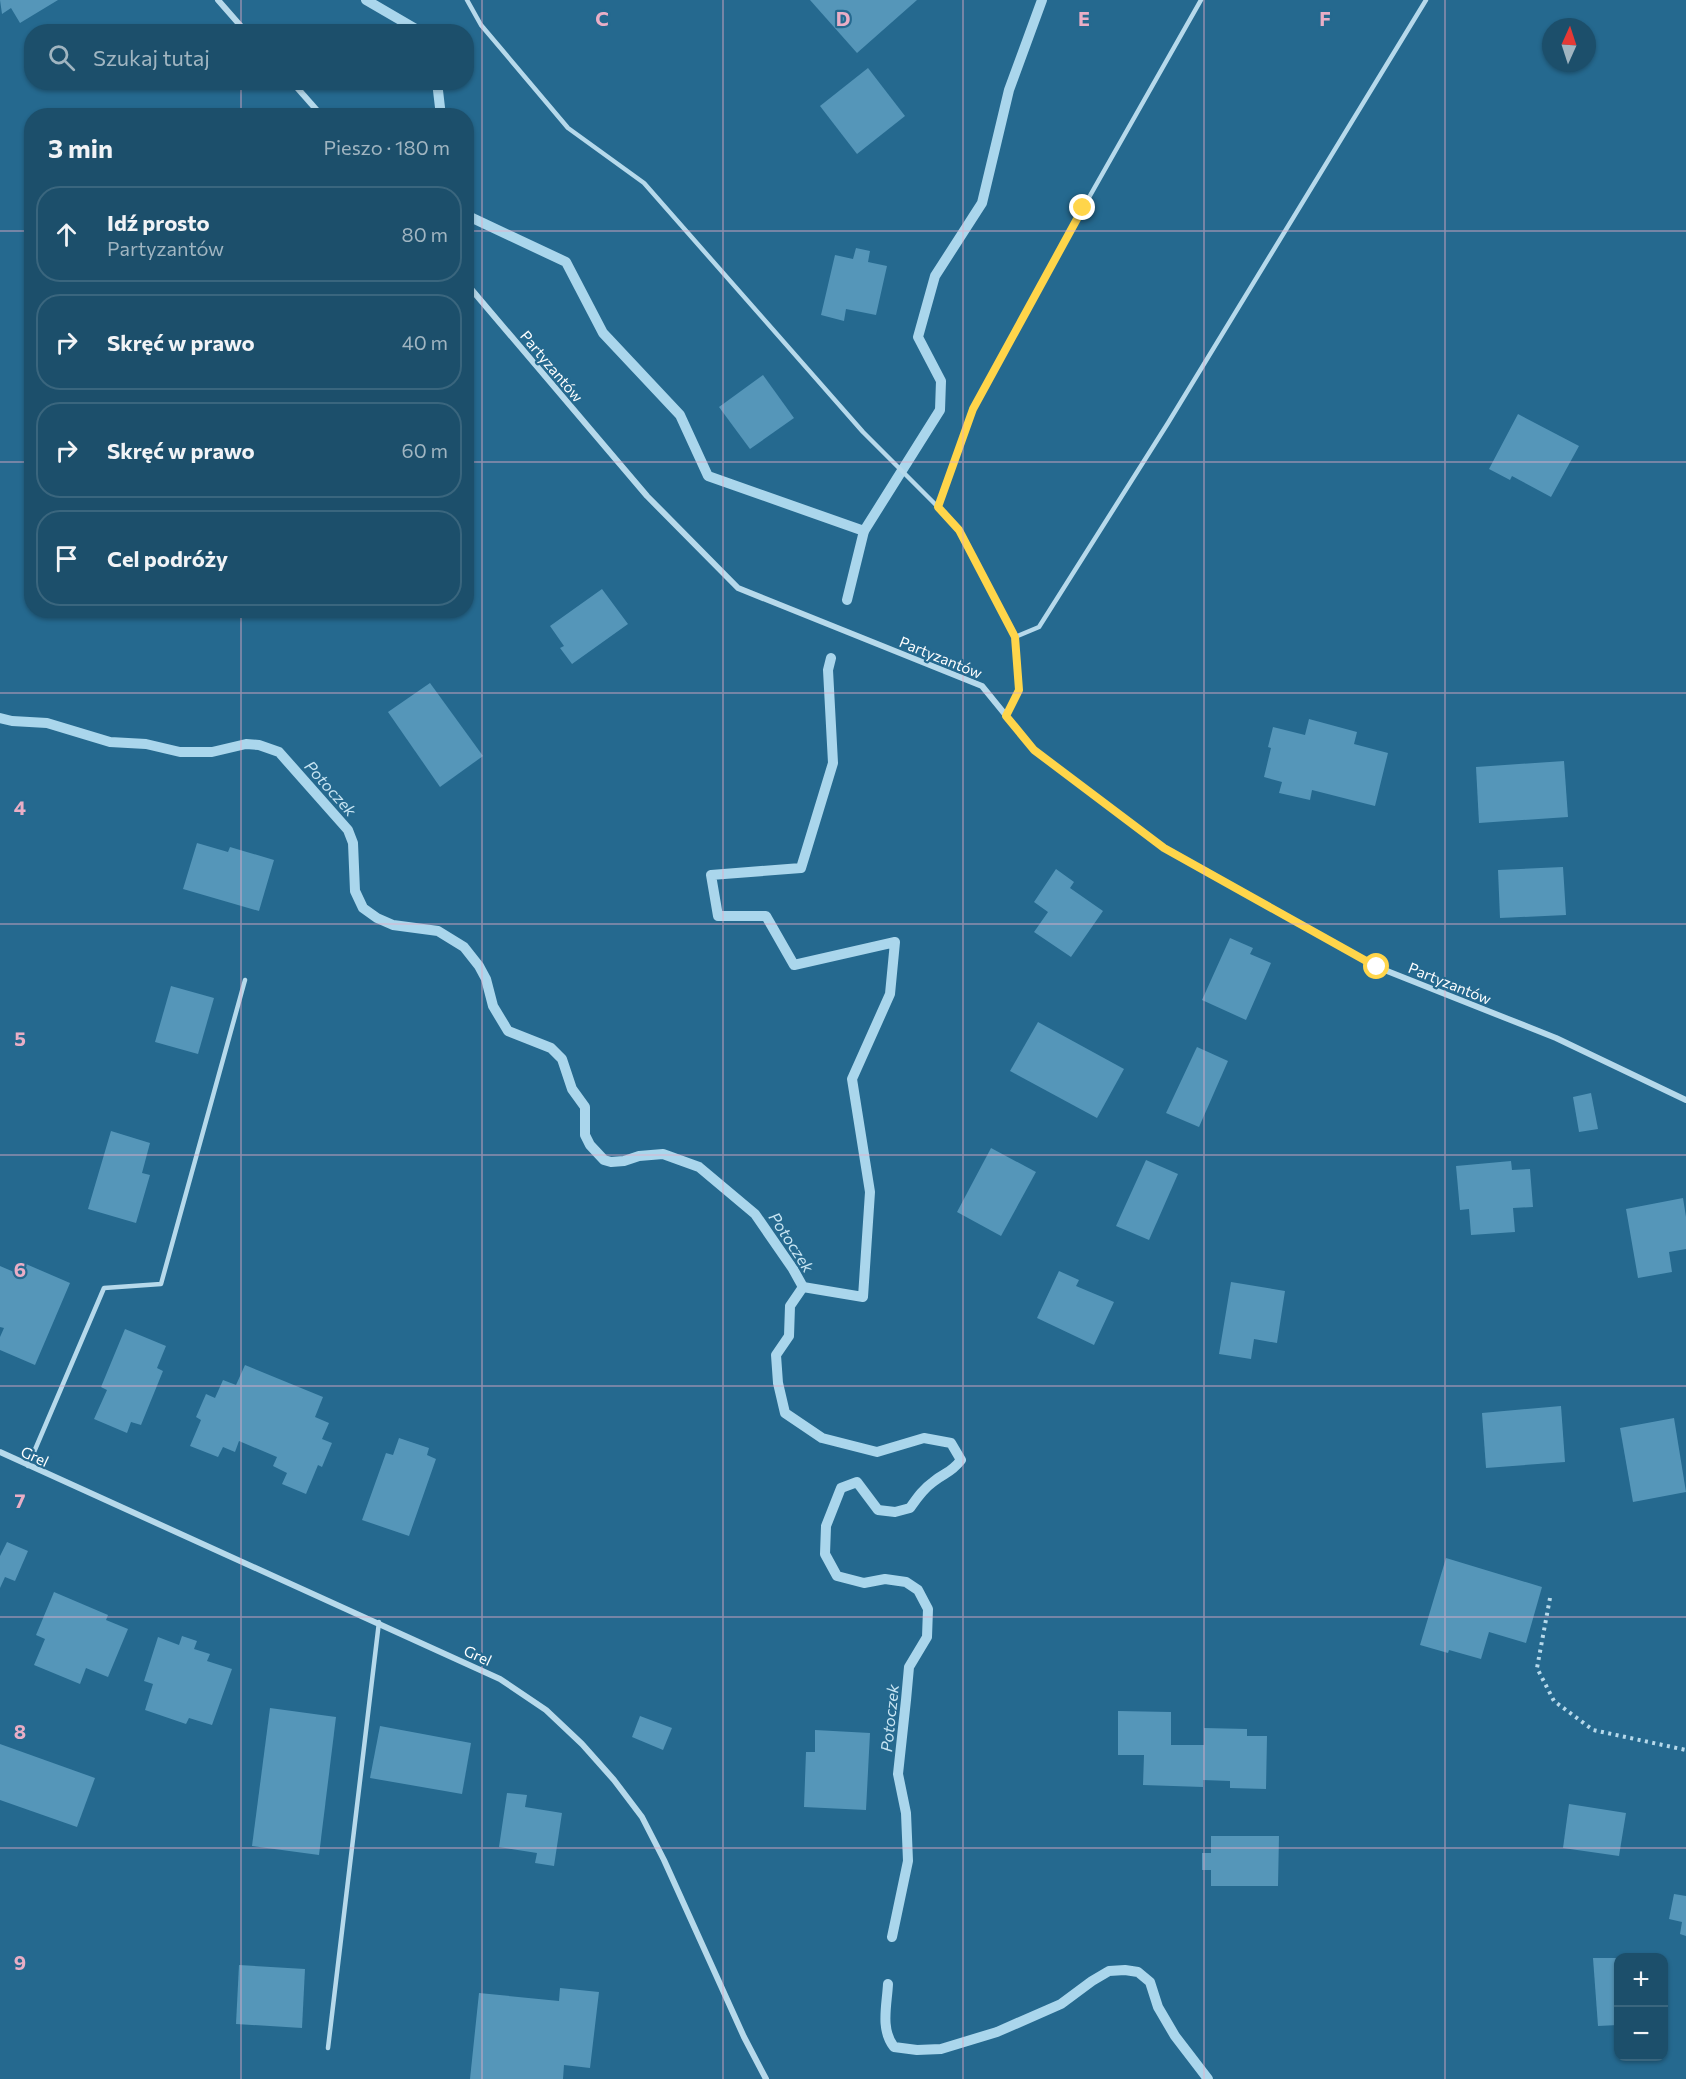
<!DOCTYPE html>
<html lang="pl">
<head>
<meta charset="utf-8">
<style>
  body { margin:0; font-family:Commissioner,sans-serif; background:#295973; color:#f1f3f6 }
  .controls { position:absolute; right:18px; bottom:18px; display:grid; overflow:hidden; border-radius:12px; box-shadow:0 2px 4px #0004 }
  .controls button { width:54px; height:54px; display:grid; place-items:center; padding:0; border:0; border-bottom:2px solid #3a667e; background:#1c4f6b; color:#f1f3f6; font:30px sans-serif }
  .compass { position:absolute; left:1542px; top:18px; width:54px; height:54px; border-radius:50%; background:#1c4f6b; box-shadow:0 2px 4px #0004; rotate:3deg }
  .stop { position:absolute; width:18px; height:18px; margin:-14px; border:4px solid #ffd54a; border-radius:50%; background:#fff }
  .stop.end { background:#ffd54a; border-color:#fff; box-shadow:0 2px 6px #0008 }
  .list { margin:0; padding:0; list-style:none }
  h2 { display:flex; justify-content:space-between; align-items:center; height:78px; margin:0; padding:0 24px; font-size:26px }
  h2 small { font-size:20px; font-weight:400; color:#a0b5c1 }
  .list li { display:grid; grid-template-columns:39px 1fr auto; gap:18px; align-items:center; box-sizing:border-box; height:96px; margin:0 12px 12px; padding:0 12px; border:2px solid #3a667e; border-radius:24px }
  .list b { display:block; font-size:22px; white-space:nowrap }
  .list p { margin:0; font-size:20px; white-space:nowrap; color:#a0b5c1 }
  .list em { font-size:20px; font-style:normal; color:#a0b5c1 }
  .icon { flex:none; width:33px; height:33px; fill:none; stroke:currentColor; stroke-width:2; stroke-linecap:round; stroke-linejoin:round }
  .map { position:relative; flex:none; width:1686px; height:2079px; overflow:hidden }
  .search { position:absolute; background:#1c4f6b; box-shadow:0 2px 4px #0004; left:24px; top:24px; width:450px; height:66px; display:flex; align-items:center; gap:15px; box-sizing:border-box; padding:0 21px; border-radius:24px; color:#a0b5c1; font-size:22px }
  .panel { position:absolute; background:#1c4f6b; box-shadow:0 2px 4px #0004; left:24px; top:108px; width:450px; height:510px; border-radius:24px }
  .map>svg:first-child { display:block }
</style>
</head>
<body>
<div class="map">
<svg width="1686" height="2079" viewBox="0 0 1686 2079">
  <rect width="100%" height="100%" fill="#25698f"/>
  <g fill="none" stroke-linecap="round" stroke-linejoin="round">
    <!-- stream -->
    <g stroke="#aad6ec" stroke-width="10">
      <polyline points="366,0 421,32"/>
      <polyline points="437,82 441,116"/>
      <polyline points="466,215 566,262 603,333 680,415 708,476 864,531"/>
      <polyline points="847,600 864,531 940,410 941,381 918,337 935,276 982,203 1009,90 1042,0"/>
      <polyline points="0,718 12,721 47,723 110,742 146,744 180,752 212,752 246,744 259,745 279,752 348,830 353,843 355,891 363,908 377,918 393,925 438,931 464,947 479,966 486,979 493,1006 508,1031 551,1048 562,1059 572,1089 585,1107 585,1135 590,1145 604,1160 611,1162 624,1161 639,1156 663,1154 699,1167 755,1214 793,1269 803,1287"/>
      <path d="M803 1287 790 1306 789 1336 776 1355 778 1383 785 1413 822 1438 877 1452 924 1438 951 1443 961 1460C950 1474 945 1472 933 1482 923 1489 917 1498 910 1508L895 1512 878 1510 857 1482 841 1488 826 1526 825 1554 837 1576 864 1583 885 1579 906 1582 918 1590 928 1609 927 1637 909 1667 906 1700 898 1774 906 1813 908 1861 892 1937"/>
      <polyline points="803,1287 863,1297 870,1192 852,1079 890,994 895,942 794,965 766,916 718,916 711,875 801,868 833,763 828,670 831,658"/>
      <path d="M888 1984C887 2005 880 2029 894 2047L917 2050 941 2049 997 2032 1061 2004 1092 1981 1109 1971 1125 1970 1138 1972 1150 1982 1158 2007 1175 2036 1208 2079"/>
    </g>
  </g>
  <!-- building -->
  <g fill="#5596b9">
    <polygon points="0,0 58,0 20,23 11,8 2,14"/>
    <polygon points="810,0 917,0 857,53"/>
    <polygon points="868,68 905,116 857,154 820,106"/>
    <polygon points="856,248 870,251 868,262 887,266 876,315 846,309 844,321 821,315 835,255 853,259"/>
    <polygon points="763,375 794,418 750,449 719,407"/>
    <polygon points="1518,414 1579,446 1551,497 1512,476 1510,480 1489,469"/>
    <polygon points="602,589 628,624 572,664 560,648 564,646 550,626"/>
    <polygon points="430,683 483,756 440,787 388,712"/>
    <polygon points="1309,719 1357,732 1354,744 1388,753 1375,806 1312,790 1310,800 1279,793 1282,782 1264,777 1271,748 1268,747 1273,727 1305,735"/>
    <polygon points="1564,761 1568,817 1479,823 1476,767"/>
    <polygon points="197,843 228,852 230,847 274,860 259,911 183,889"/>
    <polygon points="1563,867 1566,915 1500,918 1498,870"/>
    <polygon points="1056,869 1074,882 1070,888 1103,911 1071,957 1034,932 1048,912 1034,902"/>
    <polygon points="1230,938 1253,948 1250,954 1271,963 1246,1020 1202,1000"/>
    <polygon points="171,986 214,998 198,1054 155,1042"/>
    <polygon points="1038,1022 1124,1069 1097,1118 1010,1071"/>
    <polygon points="1197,1047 1228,1061 1199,1127 1166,1113"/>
    <polygon points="1591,1093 1598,1129 1579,1132 1573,1097"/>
    <polygon points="111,1131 150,1143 142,1173 150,1175 136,1223 88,1209"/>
    <polygon points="991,1148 1036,1172 1001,1236 957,1212"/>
    <polygon points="1146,1160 1178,1174 1149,1240 1116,1226"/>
    <polygon points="1511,1161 1512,1170 1530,1169 1533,1207 1513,1208 1515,1232 1471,1235 1469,1209 1460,1210 1456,1166"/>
    <polygon points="1683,1198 1686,1217 1686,1249 1669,1252 1672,1272 1638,1278 1626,1209"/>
    <polygon points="19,1261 70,1283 35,1365 0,1350 0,1337 4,1328 0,1327 0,1266 14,1272"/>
    <polygon points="1059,1271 1079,1280 1076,1286 1114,1302 1094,1345 1037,1318"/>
    <polygon points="1231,1282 1285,1291 1277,1343 1254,1339 1251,1359 1219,1354"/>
    <polygon points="125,1329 166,1346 157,1368 163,1371 141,1425 131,1422 127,1433 94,1419 107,1390 101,1387"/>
    <polygon points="245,1365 323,1397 315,1417 329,1423 322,1439 332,1443 322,1467 318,1465 306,1494 282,1484 287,1473 273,1466 277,1457 239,1441 235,1452 223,1447 218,1457 190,1446 201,1420 196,1417 206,1394 215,1398 223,1380 236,1385"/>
    <polygon points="1561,1406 1565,1462 1486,1468 1482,1413"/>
    <polygon points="1674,1418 1686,1492 1633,1502 1620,1428"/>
    <polygon points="399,1438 429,1448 427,1455 436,1459 409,1536 362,1520 386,1453 393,1455"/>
    <polygon points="7,1542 28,1551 15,1581 5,1577 0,1588 0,1556"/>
    <polygon points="1446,1558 1542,1587 1526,1643 1489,1632 1481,1659 1449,1650 1448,1653 1420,1645"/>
    <polygon points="54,1592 108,1615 106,1620 128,1629 108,1677 86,1668 80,1684 34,1665 45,1639 36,1635"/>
    <polygon points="182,1636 197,1641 194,1649 210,1654 207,1661 232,1669 212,1725 189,1718 186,1724 145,1710 153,1684 144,1681 158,1637 179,1645"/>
    <polygon points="270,1708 336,1717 319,1855 252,1846"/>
    <polygon points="1118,1711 1171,1712 1171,1745 1204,1745 1204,1728 1247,1729 1247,1736 1267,1736 1266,1789 1230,1788 1230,1781 1203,1780 1203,1787 1143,1785 1144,1755 1118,1755"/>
    <polygon points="640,1716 672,1728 663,1750 632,1737"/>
    <polygon points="380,1726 471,1743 462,1794 370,1778"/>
    <polygon points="815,1730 870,1733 866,1810 804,1807 806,1752 815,1752"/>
    <polygon points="0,1744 95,1778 77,1827 0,1800"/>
    <polygon points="507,1793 527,1795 525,1807 562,1813 554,1866 535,1863 537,1853 499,1847"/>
    <polygon points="1569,1804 1626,1813 1619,1856 1563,1848"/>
    <polygon points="1211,1836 1279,1836 1278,1886 1211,1886 1211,1870 1202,1870 1202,1853 1211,1853"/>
    <polygon points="1674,1894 1686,1896 1686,1936 1680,1934 1682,1922 1669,1919"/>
    <rect x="1633" y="1954" width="18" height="4"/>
    <polygon points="1593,1958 1618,1958 1618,2025 1598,2026"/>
    <polygon points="239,1965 305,1969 302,2028 236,2024"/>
    <polygon points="560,1988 599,1992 590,2068 564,2065 563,2079 470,2079 479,1993 559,2001"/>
  </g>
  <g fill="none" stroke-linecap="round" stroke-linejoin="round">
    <!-- path -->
    <polyline stroke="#b6d9eb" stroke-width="4" stroke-dasharray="3 4.5" stroke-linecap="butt" points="1550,1598 1537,1668 1554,1701 1593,1730 1686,1750"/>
    <!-- service -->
    <g stroke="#b6d9eb" stroke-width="4.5">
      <polyline points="467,0 481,25 568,128 644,183 863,432 938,507"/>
      <polyline points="1015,637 1039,627 1168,423 1426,0"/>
      <polyline points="1006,716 1019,690 1015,637 959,530 938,507 973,409 1083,208 1201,0"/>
      <polyline points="28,1466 104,1288 161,1284 245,980"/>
      <polyline points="328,2048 379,1622"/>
    </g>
    <!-- minor -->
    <g stroke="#b6d9eb" stroke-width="6">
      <polyline points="218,0 246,32"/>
      <polyline points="292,82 322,116"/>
      <polyline points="466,283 647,496 738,588 982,686 1034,750 1164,848 1377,967 1556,1038 1686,1100"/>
      <polyline points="0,1452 500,1679 546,1710 582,1744 614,1780 642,1817 664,1860 744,2037 766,2079"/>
    </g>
  </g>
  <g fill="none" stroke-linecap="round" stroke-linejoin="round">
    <!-- route -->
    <polyline stroke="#ffd54a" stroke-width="8" points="1083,208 973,409 938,507 959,530 1015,637 1019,690 1006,716 1034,750 1164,848 1377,967"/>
  </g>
  <!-- grid -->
  <path fill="none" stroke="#eaaec6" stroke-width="1.5" stroke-opacity="0.55" d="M241 0V32M482 0V2079M723 0V2079M963 0V2079M1204 0V2079M1445 0V2079M241 82V116M0 231H32M466 231H1686M0 462H32M466 462H1686M241 610V2079M0 693H1686M0 924H1686M0 1155H1686M0 1386H1686M0 1617H1686M0 1848H1686"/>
  <g text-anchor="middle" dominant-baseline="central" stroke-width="4.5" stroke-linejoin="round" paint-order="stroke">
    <!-- street labels -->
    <g font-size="15" fill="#fff" stroke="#25698f">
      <text transform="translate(552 366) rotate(50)">Partyzantów</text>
      <text transform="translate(941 657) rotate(22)">Partyzantów</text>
      <text transform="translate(1450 983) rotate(22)">Partyzantów</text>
      <text transform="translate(35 1456) rotate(25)">Grel</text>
      <text transform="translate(478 1655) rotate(25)">Grel</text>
    </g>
    <!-- water labels -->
    <g font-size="16" font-style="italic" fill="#c8e5f3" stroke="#25698f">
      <text transform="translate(331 788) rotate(48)">Potoczek</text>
      <text transform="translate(792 1242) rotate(57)">Potoczek</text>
      <text transform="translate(889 1718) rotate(-84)">Potoczek</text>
    </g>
  </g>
  <g font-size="20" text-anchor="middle" font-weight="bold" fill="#eaaec6" stroke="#25698f" stroke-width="4.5" stroke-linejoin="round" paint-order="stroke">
    <text x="602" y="26">C</text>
    <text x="843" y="26">D</text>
    <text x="1084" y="26">E</text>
    <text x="1325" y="26">F</text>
    <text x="20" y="815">4</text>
    <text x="20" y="1046">5</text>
    <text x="20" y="1277">6</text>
    <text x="20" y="1508">7</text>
    <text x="20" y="1739">8</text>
    <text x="20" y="1970">9</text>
  </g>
</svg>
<div class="controls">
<button>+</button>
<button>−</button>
</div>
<svg class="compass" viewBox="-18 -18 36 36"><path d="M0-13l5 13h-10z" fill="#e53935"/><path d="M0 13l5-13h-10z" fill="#a0b5c1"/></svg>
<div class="stop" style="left:1377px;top:967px"></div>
<div class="stop end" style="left:1083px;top:208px"></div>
<div class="search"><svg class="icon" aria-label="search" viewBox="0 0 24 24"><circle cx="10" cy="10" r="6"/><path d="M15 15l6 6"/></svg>Szukaj tutaj</div>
<section class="panel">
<h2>3 min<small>Pieszo · 180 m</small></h2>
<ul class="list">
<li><svg class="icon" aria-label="ahead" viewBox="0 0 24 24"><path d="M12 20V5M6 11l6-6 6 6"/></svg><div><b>Idź prosto</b><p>Partyzantów</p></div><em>80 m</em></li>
<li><svg class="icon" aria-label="right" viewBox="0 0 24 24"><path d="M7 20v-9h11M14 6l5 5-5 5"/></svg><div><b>Skręć w prawo</b></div><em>40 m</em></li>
<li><svg class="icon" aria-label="right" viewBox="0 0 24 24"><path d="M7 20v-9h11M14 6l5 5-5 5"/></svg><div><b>Skręć w prawo</b></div><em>60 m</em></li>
<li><svg class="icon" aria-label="arrive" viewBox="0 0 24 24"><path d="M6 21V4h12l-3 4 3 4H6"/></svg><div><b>Cel podróży</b></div></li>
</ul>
</section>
</div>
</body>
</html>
